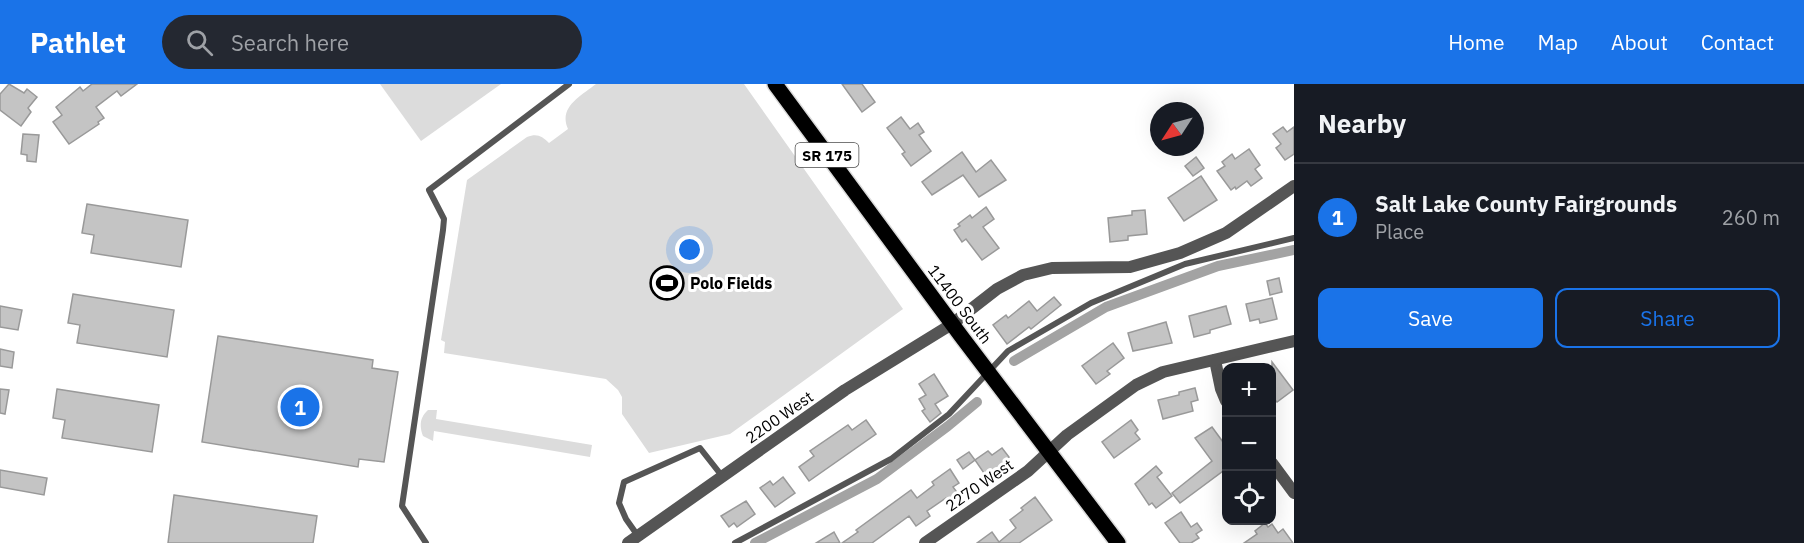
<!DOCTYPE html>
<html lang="en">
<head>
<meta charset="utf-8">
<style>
  body { margin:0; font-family:"IBM Plex Sans",sans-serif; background:#242831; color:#f1f3f6 }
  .controls { position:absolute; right:18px; bottom:18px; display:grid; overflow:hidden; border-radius:12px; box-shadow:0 6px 24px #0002 }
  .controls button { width:54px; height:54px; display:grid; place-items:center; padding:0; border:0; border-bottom:2px solid #363941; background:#171b24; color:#f1f3f6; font:30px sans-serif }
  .compass { position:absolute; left:1150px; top:18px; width:54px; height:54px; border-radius:50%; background:#171b24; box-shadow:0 6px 24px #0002; rotate:234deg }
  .you { position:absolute; left:690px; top:166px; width:21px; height:21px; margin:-15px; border:4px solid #fff; border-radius:50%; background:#1a73e8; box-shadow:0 0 0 9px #1a73e833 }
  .badge { display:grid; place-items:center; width:39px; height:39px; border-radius:50%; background:#1a73e8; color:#fff; font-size:20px; font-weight:700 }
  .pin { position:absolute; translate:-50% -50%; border:3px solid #fff; box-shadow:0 2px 6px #0006 }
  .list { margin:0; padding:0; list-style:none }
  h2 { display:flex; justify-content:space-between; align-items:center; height:78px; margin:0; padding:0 24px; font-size:26px }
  h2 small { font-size:20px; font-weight:400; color:#9ea1a6 }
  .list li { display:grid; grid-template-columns:39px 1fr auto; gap:18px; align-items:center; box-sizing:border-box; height:108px; padding:0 24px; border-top:2px solid #363941 }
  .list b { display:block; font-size:22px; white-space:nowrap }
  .list p { margin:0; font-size:20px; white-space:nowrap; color:#9ea1a6 }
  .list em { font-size:20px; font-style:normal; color:#9ea1a6 }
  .actions { display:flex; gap:12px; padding:18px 24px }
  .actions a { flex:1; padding:14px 0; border:2px solid #1a73e8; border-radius:12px; text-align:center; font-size:21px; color:#1a73e8 }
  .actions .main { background:#1a73e8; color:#fff }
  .icon { flex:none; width:33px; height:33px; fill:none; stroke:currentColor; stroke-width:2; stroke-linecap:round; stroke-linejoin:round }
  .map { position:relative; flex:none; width:1294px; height:459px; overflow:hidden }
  header { display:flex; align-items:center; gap:36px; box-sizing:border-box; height:84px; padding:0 30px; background:#1a73e8; color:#fff }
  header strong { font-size:28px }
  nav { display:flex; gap:33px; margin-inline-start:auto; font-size:21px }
  .search { width:420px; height:54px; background:#242831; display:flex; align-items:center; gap:15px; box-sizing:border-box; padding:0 21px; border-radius:33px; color:#9ea1a6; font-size:22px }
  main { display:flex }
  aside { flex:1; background:#171b24 }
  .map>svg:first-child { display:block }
</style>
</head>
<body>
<header>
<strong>Pathlet</strong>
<div class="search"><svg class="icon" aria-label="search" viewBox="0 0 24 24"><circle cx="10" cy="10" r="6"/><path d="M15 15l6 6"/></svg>Search here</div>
<nav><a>Home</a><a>Map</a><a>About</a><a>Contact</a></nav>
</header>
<main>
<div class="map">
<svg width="1294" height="459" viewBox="0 0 1294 459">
  <rect width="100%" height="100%" fill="#fff"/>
  <!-- green -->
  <g fill="#dcdcdc">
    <polygon points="380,0 501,0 421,57"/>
    <path d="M596 0H744L903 225 730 350 649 369 622 330V313L618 306 606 295 444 269 445 258 441 256 467 96 527 53C537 49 542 52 549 59L568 45C558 23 581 12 596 0Z"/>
    <path d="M428 326H437L436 335 592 361 590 373 434 347 433 357 423 352C419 342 420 333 428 326Z"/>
  </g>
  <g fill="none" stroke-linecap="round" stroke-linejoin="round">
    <!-- canal -->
    <g stroke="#a3a3a3" stroke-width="10">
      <polyline points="1014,277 1106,223 1218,182 1294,166"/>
      <polyline points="755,459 877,395 948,342 977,318"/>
    </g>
  </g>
  <!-- building -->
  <g fill="#c4c4c4" stroke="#999" stroke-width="1.5">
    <polygon points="9,0 24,9 27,5 37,13 28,24 31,28 21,42 0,26 0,10"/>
    <polygon points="92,0 137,0 121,12 117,7 96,23 104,34 98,38 99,40 69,60 53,38 62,31 56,23 80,3 83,7"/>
    <polygon points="842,0 862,0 875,18 862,28"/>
    <polygon points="901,33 910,45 918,39 924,48 919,51 931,67 911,82 902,70 905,68 887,44"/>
    <polygon points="1283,43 1287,48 1294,43 1294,70 1285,76 1276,64 1281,60 1273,50"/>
    <polygon points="23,50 39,51 36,78 27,77 27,71 21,70"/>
    <polygon points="1249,65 1260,81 1255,85 1262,94 1251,102 1247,97 1236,105 1235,103 1231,106 1217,87 1225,82 1222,78 1232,70 1235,75"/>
    <polygon points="962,68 976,88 991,76 1006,96 979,113 963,91 932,111 922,98"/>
    <polygon points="1196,73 1204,84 1193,92 1185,82"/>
    <polygon points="1201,92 1217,116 1184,137 1168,114"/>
    <polygon points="87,120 188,136 181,183 91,169 94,151 82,149"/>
    <polygon points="986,123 994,135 983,143 999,164 982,176 966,155 962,158 954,146 960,142 958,140 970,131 972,134"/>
    <polygon points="1145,126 1147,150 1128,152 1128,156 1110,158 1108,134 1132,131 1132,127"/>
    <polygon points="1279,194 1282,208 1270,211 1267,197"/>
    <polygon points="73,210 174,226 167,273 77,259 80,241 68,239"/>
    <polygon points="1054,213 1061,221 1031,245 1029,243 1007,260 993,241 1006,231 1008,234 1029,217 1037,227"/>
    <polygon points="1272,214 1277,235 1260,239 1259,235 1250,237 1246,220"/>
    <polygon points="0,222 22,226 18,246 0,243"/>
    <polygon points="1226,222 1231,240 1210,246 1210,249 1194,253 1189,232"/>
    <polygon points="1166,238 1172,259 1133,267 1128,249"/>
    <polygon points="218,252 373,276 372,284 398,288 384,378 359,375 358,383 202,358"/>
    <polygon points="1113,259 1124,274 1107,287 1110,290 1096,300 1082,282"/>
    <polygon points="0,265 14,268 12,284 0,282"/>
    <polygon points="1272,278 1293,306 1277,318 1275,316 1272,319"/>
    <polygon points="934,290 948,312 935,320 941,329 930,338 922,327 925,325 919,315 926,311 919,300"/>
    <polygon points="1195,304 1198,316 1191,318 1193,327 1163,335 1158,316 1179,311 1179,308"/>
    <polygon points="0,305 9,306 5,330 0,329"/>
    <polygon points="57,305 159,321 152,368 62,354 65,336 53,334"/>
    <polygon points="866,336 876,350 809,397 799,383 814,372 810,367 848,341 852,346"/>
    <polygon points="1131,336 1138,346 1135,349 1140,355 1114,374 1102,358"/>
    <polygon points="1212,343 1223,358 1227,356 1227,384 1180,419 1172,409 1212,377 1195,354"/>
    <polygon points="1002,364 1009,373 1005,376 1008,380 988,395 975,376 988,367 992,371"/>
    <polygon points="969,368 975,376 963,385 957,376"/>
    <polygon points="1156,382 1162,389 1157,393 1172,412 1156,424 1152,419 1149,421 1135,400"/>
    <polygon points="950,385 959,399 953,403 959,411 949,418 946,414 927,427 930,432 916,442 909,432 872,459 842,459 858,448 856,446 911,406 917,414 934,401 932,398"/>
    <polygon points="0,386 47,394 44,411 0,403"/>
    <polygon points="783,393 795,409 775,423 760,404 770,397 773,401"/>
    <polygon points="174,411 317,432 313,459 168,459"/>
    <polygon points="1035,413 1052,436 1019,459 977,459 992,448 999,458 1016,444 1010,436 1023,426 1021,424"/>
    <polygon points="746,417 755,430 737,443 734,439 729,443 721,432"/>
    <polygon points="1181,428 1191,443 1197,439 1202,446 1196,450 1199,454 1191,459 1180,459 1165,439"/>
    <polygon points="1265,439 1268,443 1272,440 1278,449 1283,445 1293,459 1244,459 1257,450 1255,447"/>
    <polygon points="834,448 840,459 816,459"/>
  </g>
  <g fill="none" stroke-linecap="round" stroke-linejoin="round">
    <!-- primary casing -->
    <g stroke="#dbdbdb" stroke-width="18">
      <polyline id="primary" points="775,0 961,252 1118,459"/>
    </g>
    <!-- service -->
    <g stroke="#555" stroke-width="6">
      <polyline points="638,452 626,435 619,419 624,398 700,364 722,392"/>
      <polyline points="426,459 402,422 443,146 444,135 429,106 569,0"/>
      <polyline points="735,459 891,375 949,330 1008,267 1091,219 1185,180 1294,154"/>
    </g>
    <!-- minor -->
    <g stroke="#555" stroke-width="12">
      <polyline points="952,240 997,205 1023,191 1052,184 1130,183 1180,169 1226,149 1294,102"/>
      <polyline points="1215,276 1221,305 1226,317"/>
      <polyline points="1272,379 1294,409"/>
      <polyline points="925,459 1028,387 1067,351 1136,301 1163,288 1294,257"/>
    </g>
    <!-- tertiary -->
    <polyline stroke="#555" stroke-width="12" points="628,459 845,306 952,240"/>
    <!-- primary -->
    <use href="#primary" stroke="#000" stroke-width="15"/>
  </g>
  <!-- icons -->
  <defs>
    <g id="stadium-ring" transform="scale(1.725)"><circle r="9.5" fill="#fff" stroke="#000" stroke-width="1.5"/><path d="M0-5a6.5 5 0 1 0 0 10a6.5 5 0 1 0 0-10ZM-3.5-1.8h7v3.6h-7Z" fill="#000"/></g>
  </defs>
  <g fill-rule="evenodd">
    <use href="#stadium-ring" x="667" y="199"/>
  </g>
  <g text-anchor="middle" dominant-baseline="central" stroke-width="6" stroke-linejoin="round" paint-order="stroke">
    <!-- shield labels -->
    <rect fill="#fff" stroke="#4c4c4c" stroke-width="1.5" x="795.5" y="59" width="63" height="24" rx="4.5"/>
    <g font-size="15" font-weight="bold" fill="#000">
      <text x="827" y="71">SR 175</text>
    </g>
    <!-- poi labels -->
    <g font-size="16" font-weight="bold" fill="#000" stroke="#fff" text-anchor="start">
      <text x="690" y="199">Polo Fields</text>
    </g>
    <!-- street labels -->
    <g font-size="16" fill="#000" stroke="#fff">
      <text transform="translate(960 220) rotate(53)">11400 South</text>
      <text transform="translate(779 333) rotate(-35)">2200 West</text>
      <text transform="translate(979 401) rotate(-35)">2270 West</text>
    </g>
  </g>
</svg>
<div class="controls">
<button>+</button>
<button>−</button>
<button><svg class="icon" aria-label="locate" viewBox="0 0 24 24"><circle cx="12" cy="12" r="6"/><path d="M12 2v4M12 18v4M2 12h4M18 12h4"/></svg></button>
</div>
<svg class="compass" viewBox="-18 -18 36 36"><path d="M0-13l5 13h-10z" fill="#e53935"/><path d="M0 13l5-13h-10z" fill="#9ea1a6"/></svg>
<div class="you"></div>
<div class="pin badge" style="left:300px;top:323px">1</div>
</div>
<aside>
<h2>Nearby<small></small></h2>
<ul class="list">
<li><span class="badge">1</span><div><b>Salt Lake County Fairgrounds</b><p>Place</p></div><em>260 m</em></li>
</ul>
<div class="actions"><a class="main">Save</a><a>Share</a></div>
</aside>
</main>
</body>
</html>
